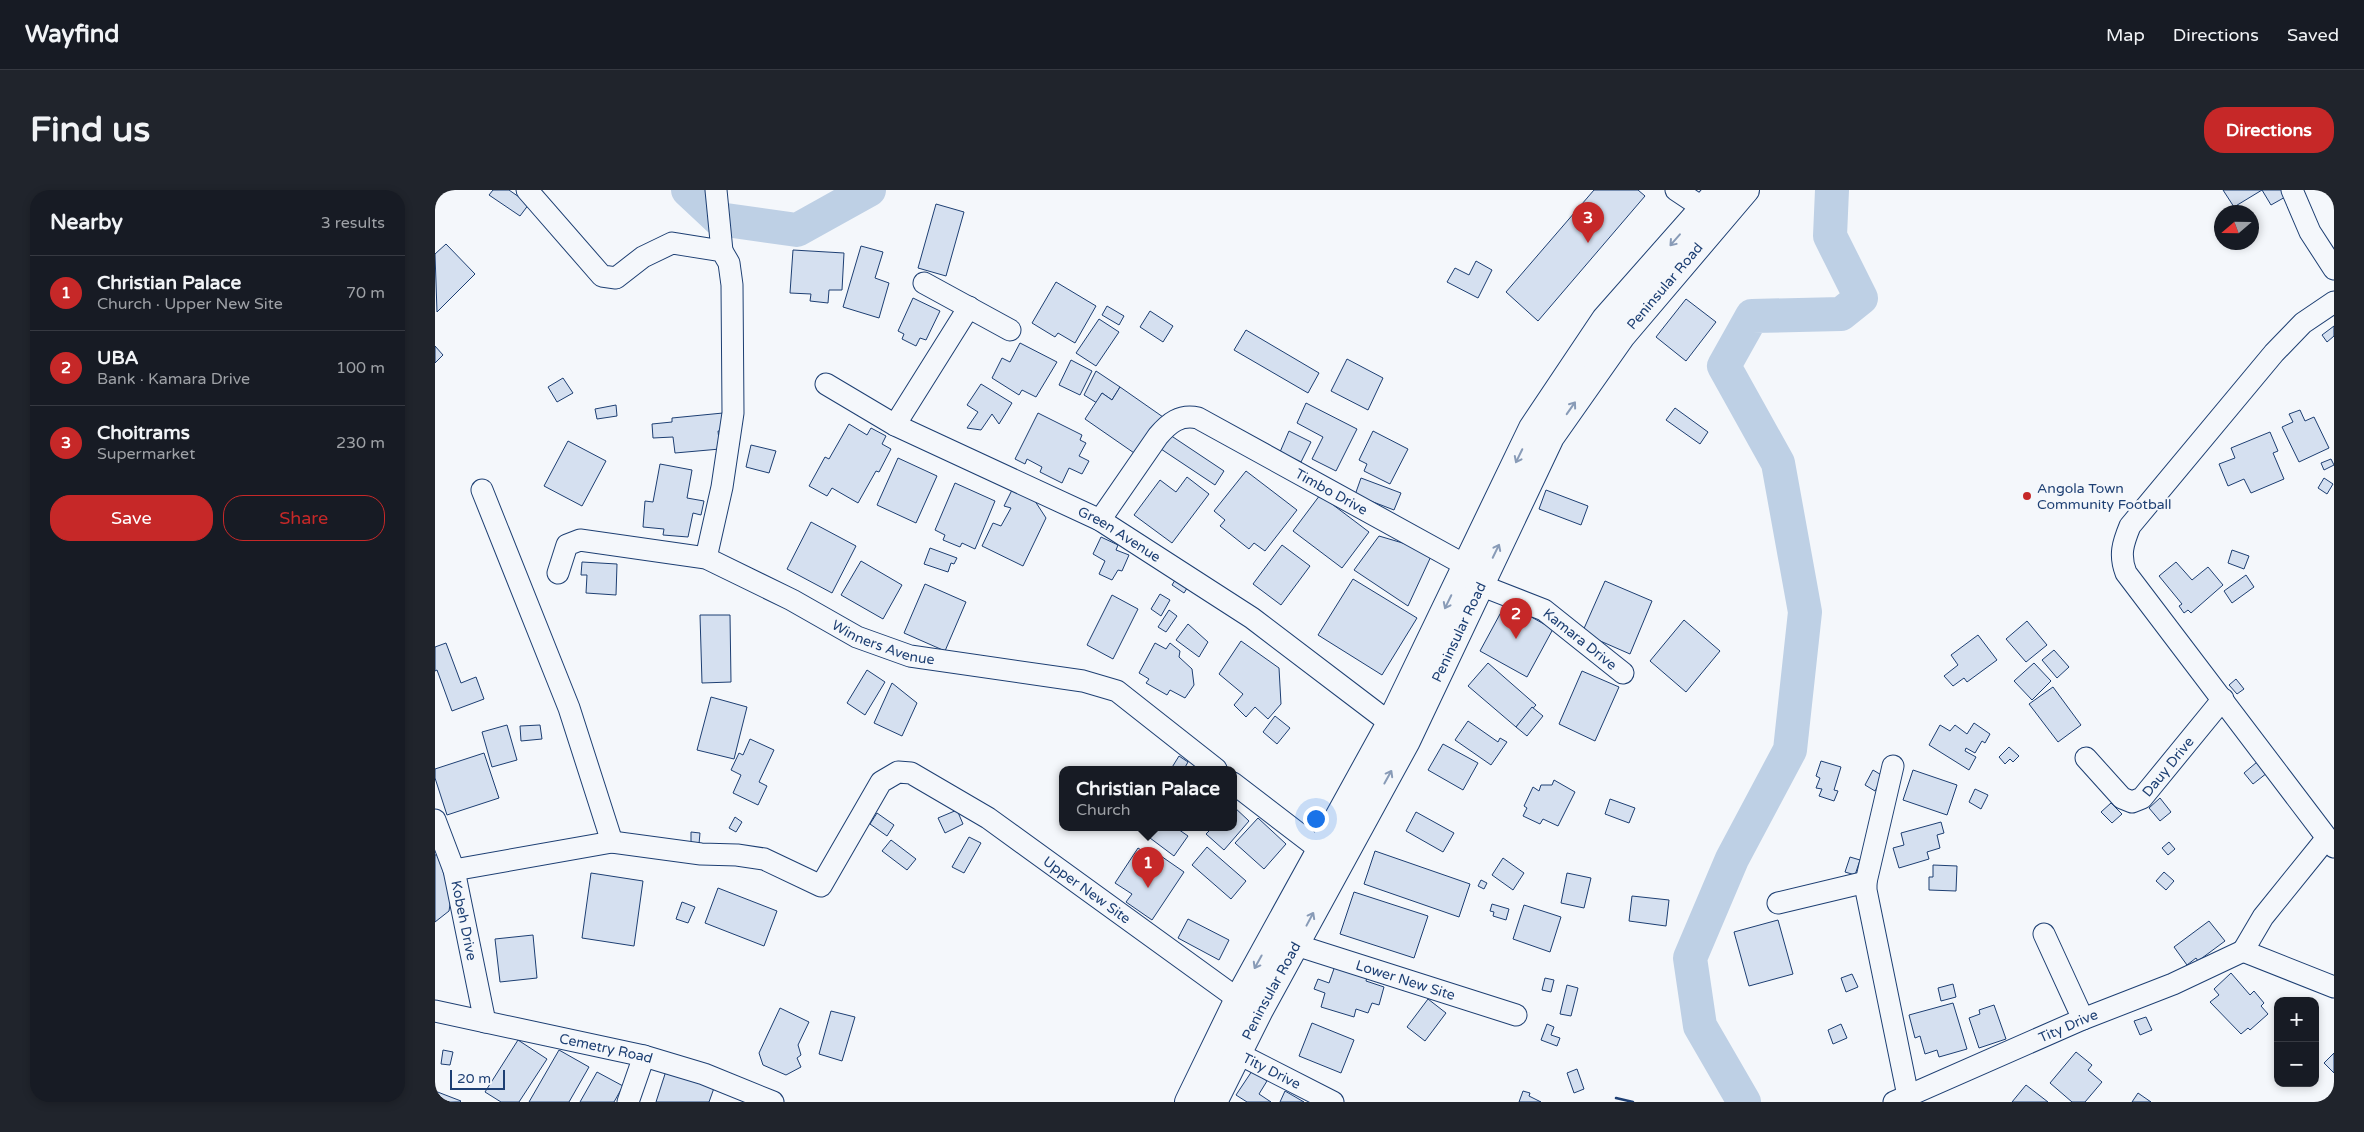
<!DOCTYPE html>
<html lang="en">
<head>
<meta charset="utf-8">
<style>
  body { margin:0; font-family:"Varela Round",sans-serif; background:#20242c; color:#f1f3f6 }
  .controls { position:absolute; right:15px; bottom:15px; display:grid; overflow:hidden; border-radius:10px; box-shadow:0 2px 8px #0003 }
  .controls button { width:45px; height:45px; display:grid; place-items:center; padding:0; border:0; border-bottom:1px solid #363941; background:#171b24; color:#f1f3f6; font:25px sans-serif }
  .compass { position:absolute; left:1779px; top:15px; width:45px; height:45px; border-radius:50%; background:#171b24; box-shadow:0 2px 8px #0003; rotate:250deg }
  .scale { position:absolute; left:15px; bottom:12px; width:55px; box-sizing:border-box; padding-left:5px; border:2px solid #1d3f73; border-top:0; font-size:14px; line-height:18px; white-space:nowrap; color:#1d3f73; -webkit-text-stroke:4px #f4f7fb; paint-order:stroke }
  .you { position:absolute; left:880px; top:628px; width:18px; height:18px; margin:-12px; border:4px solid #fff; border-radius:50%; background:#1a73e8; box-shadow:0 0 0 8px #1a73e833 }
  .badge { display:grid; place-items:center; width:32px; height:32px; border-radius:50%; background:#c62828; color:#fff; font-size:16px; font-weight:700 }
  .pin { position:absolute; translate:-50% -41px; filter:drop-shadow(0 1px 2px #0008) }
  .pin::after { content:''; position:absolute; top:26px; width:18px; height:15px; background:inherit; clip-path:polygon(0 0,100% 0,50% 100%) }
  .popup { position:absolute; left:624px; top:576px; width:178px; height:65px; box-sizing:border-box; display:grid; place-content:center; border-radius:10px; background:#171b24; filter:drop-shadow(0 1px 4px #0005); font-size:16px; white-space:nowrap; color:#9ea1a6 }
  .popup b { font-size:19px; color:#f1f3f6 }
  .popup::after { content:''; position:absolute; left:50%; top:100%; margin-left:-10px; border:10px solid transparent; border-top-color:#171b24 }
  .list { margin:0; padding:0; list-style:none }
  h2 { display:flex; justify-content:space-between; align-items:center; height:65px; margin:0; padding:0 20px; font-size:21px }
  h2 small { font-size:16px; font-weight:400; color:#9ea1a6 }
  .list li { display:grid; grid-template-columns:32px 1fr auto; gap:15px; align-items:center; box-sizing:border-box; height:75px; padding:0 20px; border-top:1px solid #363941 }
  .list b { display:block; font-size:19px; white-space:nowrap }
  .list p { margin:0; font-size:16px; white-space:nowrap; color:#9ea1a6 }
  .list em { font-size:16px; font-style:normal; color:#9ea1a6 }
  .actions { display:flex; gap:10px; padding:15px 20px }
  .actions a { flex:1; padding:11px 0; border:1px solid #c62828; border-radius:20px; text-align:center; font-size:18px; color:#c62828 }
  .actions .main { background:#c62828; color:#fff }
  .map { position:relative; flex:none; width:1899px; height:912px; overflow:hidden; border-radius:20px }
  header { display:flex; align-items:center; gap:30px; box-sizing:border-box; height:70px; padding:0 25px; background:#171b24; border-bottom:1px solid #363941 }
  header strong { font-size:24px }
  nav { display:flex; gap:28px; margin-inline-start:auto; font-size:18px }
  .intro { display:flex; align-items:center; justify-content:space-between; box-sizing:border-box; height:120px; padding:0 30px }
  h1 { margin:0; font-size:35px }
  .button { padding:12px 22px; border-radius:20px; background:#c62828; color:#fff; font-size:18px; font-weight:700 }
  main { display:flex; gap:30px; padding:0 30px }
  aside { flex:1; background:#171b24; border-radius:20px; box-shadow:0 2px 8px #0003 }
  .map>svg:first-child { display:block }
</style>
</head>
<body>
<header>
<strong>Wayfind</strong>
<nav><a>Map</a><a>Directions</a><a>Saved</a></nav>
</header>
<div class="intro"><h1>Find us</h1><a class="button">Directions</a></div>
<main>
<aside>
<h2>Nearby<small>3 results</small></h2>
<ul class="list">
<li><span class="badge">1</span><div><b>Christian Palace</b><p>Church · Upper New Site</p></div><em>70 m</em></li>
<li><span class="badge">2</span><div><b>UBA</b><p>Bank · Kamara Drive</p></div><em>100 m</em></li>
<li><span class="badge">3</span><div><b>Choitrams</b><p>Supermarket</p></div><em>230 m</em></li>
</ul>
<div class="actions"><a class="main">Save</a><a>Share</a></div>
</aside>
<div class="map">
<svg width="1899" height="912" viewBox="0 0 1899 912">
  <rect width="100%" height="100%" fill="#f4f7fb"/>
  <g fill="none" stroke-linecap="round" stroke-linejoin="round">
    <!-- river -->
    <g stroke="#bed0e5" stroke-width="34">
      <polyline points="253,0 284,29 362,40 434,0"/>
      <polyline points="1309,912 1265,836 1255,768 1297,669 1355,560 1370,422 1343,273 1289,176 1317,126 1406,124 1426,108 1395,46 1397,0"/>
    </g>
  </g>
  <!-- building -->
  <g fill="#d5e0f0" stroke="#1d3f73">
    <polygon points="58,0 74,0 94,14 85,26 54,5"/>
    <polygon points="1159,0 1203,0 1210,6 1103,131 1071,102"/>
    <polygon points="1788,0 1827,0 1799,17"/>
    <polygon points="1827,0 1849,0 1852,6 1836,15"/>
    <polygon points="501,14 529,22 511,86 483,78"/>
    <polygon points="11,54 40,84 2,122 0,64"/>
    <polygon points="426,56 448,62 440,88 454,93 444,128 408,117"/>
    <polygon points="358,60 409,63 407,100 394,100 393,113 375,111 376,104 355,103"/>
    <polygon points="1041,71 1057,80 1043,108 1012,92 1020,78 1034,85"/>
    <polygon points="621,92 661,116 640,153 623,143 620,147 597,133"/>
    <polygon points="478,108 505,121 491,150 485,148 481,156 467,149 469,144 463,141"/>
    <polygon points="1251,109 1281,132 1251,171 1221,147"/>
    <polygon points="672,116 689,126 684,135 667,125"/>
    <polygon points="715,121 738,136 728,152 705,137"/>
    <polygon points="664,129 684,142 661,176 641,163"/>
    <polygon points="1899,136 1899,146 1892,152 1887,145"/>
    <polygon points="811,140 884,183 873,203 799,160"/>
    <polygon points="585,153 622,172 601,207 587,200 584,205 557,188 567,168 575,172"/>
    <polygon points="0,156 8,165 0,173"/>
    <polygon points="912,169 948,188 933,220 896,201"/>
    <polygon points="636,170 657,181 645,205 624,195"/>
    <polygon points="661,181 685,197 677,210 667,203 662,213 649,205"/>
    <polygon points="128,188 138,203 122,212 113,197"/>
    <polygon points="546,194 577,213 564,234 557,224 546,240 532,238 543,222 532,215"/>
    <polygon points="685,197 728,227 702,265 650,229 667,203 677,210"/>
    <polygon points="871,213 922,239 901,281 877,269 888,247 862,233"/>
    <polygon points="181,215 182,226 162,229 160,219"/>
    <polygon points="1240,218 1273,242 1265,254 1231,230"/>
    <polygon points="1865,220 1870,231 1879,227 1894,258 1864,272 1847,237 1858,232 1854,224"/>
    <polygon points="288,223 290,241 283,241 285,259 240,263 238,247 218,248 217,234 237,232 237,228"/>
    <polygon points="603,223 647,245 645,250 651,253 644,266 654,271 647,284 634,278 627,293 605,282 607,277 592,269 590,274 580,269"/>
    <polygon points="414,234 432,245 436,238 451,246 447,254 456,259 444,282 441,281 423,313 397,298 392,306 374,296 390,267 394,269"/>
    <polygon points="854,241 876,252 866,272 845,262"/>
    <polygon points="938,241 973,259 955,294 929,281 932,274 924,270"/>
    <polygon points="1835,242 1843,261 1838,263 1849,289 1816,303 1809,289 1793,296 1784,274 1800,268 1796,258"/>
    <polygon points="735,245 789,281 780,295 726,259"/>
    <polygon points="133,251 171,271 147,316 109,296"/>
    <polygon points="316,255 341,261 334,283 311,277"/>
    <polygon points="463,268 502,286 481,333 442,315"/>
    <polygon points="1896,269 1899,275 1889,280 1886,273"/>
    <polygon points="225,274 257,280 252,308 269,311 266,325 258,323 253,347 228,345 229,339 208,337 210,311 218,312"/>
    <polygon points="811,281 862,320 830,361 819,353 814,359 785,336 790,330 779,321"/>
    <polygon points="752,287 774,304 737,353 699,325 725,290 741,302"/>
    <polygon points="926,288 966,303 959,320 920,305"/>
    <polygon points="1889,288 1898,294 1892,304 1883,298"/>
    <polygon points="520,293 560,311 540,359 527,353 525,357 508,350 510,345 500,340"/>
    <polygon points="578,298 598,308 611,328 588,376 547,356 558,333 566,336 576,318 569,316"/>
    <polygon points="1111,300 1153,316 1146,335 1104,319"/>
    <polygon points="885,305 934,342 907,378 858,341"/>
    <polygon points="376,332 421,356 397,403 352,379"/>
    <polygon points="944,346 998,362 973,416 919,380"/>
    <polygon points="666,347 683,355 681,360 694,365 687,381 683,380 677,390 664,384 670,371 658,364"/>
    <polygon points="847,355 875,376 846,415 818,394"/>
    <polygon points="495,358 522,368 519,374 516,373 513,382 489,374"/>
    <polygon points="1797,360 1814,366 1809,379 1793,373"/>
    <polygon points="426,371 467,395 448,429 406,405"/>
    <polygon points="147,372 182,374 181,405 151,403 152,385 146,385"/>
    <polygon points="1741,372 1757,390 1773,377 1788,395 1756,423 1753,420 1749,423 1744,416 1747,414 1724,386"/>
    <polygon points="1811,385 1819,397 1797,413 1789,401"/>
    <polygon points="742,387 754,395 749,403 737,395"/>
    <polygon points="918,389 982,428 947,485 883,445"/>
    <polygon points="1170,391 1217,411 1195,464 1147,443"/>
    <polygon points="490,394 531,412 510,461 469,443"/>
    <polygon points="725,404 735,410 726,426 716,419"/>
    <polygon points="677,405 703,419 678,469 652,455"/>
    <polygon points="1071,413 1118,439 1092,487 1045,461"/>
    <polygon points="734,420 742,426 731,442 723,437"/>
    <polygon points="265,425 295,425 296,492 267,493"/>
    <polygon points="1249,430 1285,461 1251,502 1215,471"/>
    <polygon points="1592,431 1612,455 1591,472 1571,449"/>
    <polygon points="753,434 773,452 764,467 741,450"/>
    <polygon points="1543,445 1562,470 1532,492 1529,488 1518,496 1509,486 1523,475 1516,465"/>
    <polygon points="806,451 844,478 846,514 833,529 820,517 811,527 799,515 808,504 784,484"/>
    <polygon points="11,453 26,493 41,487 49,509 17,521 2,480 0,481 0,457"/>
    <polygon points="720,453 731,459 735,453 745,461 744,467 757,479 759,495 750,508 735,500 732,505 711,493 714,489 704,483"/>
    <polygon points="1619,460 1634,477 1622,488 1607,470"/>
    <polygon points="1053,473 1101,515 1081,537 1033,496"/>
    <polygon points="1599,473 1616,491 1597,510 1579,491"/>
    <polygon points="432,480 450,492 430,525 412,513"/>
    <polygon points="1147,481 1184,497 1160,551 1124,534"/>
    <polygon points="1801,489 1809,499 1802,504 1794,495"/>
    <polygon points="457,493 482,513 467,546 439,533"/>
    <polygon points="1618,497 1646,535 1623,552 1594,514"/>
    <polygon points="276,507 312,517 299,569 262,560"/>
    <polygon points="1097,517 1108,526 1092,546 1081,537"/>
    <polygon points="840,526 855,538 842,554 828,542"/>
    <polygon points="1033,531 1063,552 1065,548 1072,552 1056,575 1020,550"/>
    <polygon points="1539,533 1555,544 1550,553 1547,551 1540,563 1531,558 1530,561 1541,567 1534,580 1494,555 1505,535 1515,541 1520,535 1532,544"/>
    <polygon points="72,535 82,570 57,577 47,542"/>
    <polygon points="105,535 107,549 86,551 85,536"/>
    <polygon points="315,549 339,560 324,592 332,596 323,615 298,603 306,585 296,580 304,563 308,565"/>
    <polygon points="1008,554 1043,573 1028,600 993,580"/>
    <polygon points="1574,557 1584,566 1578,572 1575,569 1570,574 1564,567"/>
    <polygon points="49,563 64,608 12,625 0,588 0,579"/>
    <polygon points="744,566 753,572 749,579 736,579"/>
    <polygon points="1386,571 1406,577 1399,600 1403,601 1399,611 1384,606 1387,599 1381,598 1385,588 1381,586"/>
    <polygon points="1822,572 1832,583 1818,594 1809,583"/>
    <polygon points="1438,580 1448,586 1440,601 1430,595"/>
    <polygon points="1478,580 1522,595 1512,625 1468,610"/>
    <polygon points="1119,590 1140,602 1123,636 1108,629 1105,634 1088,626 1092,618 1089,616 1098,597 1104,601 1106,595 1117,595"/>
    <polygon points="1540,599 1553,605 1546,619 1534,612"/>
    <polygon points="1725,608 1736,622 1725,631 1714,618"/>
    <polygon points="1175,609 1200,618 1194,633 1170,624"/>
    <polygon points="1676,613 1687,624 1677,633 1666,622"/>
    <polygon points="798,616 814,631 789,660 771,644 778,637 798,637"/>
    <polygon points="522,620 528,634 510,643 503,628"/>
    <polygon points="981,622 1019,643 1008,662 971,641"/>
    <polygon points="442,623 459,635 452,646 435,634"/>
    <polygon points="300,627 307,632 301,642 294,638"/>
    <polygon points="823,628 851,654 829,679 800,653"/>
    <polygon points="1506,632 1509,643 1502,645 1505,658 1492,662 1494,669 1464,678 1458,658 1469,655 1466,643"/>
    <polygon points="710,637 740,637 753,646 739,666 707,642"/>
    <polygon points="256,642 265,643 264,654 256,653"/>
    <polygon points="534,647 546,653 529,683 517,677"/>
    <polygon points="456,650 481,669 472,680 447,661"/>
    <polygon points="1734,652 1740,659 1733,665 1727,658"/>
    <polygon points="772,657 811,691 796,709 757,675"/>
    <polygon points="703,658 720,669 723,664 749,682 717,730 691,712 697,704 680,693"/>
    <polygon points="940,661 1035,694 1024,727 929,694"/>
    <polygon points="4,664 17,702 14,721 0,732 0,665"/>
    <polygon points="1415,667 1425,670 1420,685 1410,682"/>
    <polygon points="1068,668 1089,683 1078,700 1057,685"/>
    <polygon points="1498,675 1522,676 1521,701 1494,700 1494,687 1498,687"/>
    <polygon points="1729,682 1739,691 1731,700 1721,691"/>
    <polygon points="156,683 208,691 199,756 147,748"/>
    <polygon points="1132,683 1156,688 1149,718 1126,713"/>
    <polygon points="1046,690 1052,693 1049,699 1043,696"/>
    <polygon points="283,698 342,721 329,756 270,733"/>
    <polygon points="919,702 993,726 979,768 905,744"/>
    <polygon points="1197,706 1234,710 1231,736 1194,731"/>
    <polygon points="247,712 260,717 253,733 241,729"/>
    <polygon points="1057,714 1074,719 1071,730 1058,726 1059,722 1055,721"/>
    <polygon points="1089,715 1126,727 1115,762 1078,749"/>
    <polygon points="753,729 794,750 784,770 743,748"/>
    <polygon points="1343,730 1358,784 1314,796 1299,742"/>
    <polygon points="1774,731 1790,751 1763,771 1761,768 1752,775 1739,757"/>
    <polygon points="98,745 102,788 65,792 60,749"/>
    <polygon points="901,773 933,783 931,791 949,797 944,815 937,813 933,823 921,819 919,827 886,817 890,803 879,799 883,789 894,793"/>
    <polygon points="1796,783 1815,805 1819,801 1829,813 1826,816 1833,824 1815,840 1813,838 1806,844 1775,812 1784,805 1779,799"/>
    <polygon points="1417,784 1423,797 1411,802 1406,788"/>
    <polygon points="1110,788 1119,790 1116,802 1107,800"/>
    <polygon points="1518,794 1521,807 1506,811 1503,798"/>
    <polygon points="1132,795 1143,798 1136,826 1125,824"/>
    <polygon points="993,809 1011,823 990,851 972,837"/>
    <polygon points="1518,813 1532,859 1504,867 1502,860 1490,864 1485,846 1480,848 1474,825"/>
    <polygon points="1559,815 1571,849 1544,858 1534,828 1545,824 1544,820"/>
    <polygon points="345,818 374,832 363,855 366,865 362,868 366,877 351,885 328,875 324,863"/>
    <polygon points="396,821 420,827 407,871 384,864"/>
    <polygon points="1711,827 1717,840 1705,845 1699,831"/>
    <polygon points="877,833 919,850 906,883 864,866"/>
    <polygon points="1112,834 1119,837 1116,845 1125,848 1122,856 1106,850"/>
    <polygon points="1406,834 1412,848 1398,854 1393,840"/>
    <polygon points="83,850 112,869 84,912 66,912 50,902"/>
    <polygon points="8,860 18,862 15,875 6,874"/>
    <polygon points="124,860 154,877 134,912 94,912"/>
    <polygon points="1641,862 1657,875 1653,880 1667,892 1650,912 1637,912 1615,893"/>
    <polygon points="1899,863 1899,883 1889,873"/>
    <polygon points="1142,879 1149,899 1139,903 1132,883"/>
    <polygon points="231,881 279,898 274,912 221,912"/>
    <polygon points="817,881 832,891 824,904 836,912 812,912 801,905"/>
    <polygon points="162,882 188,896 179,912 145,912"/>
    <polygon points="1591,895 1613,912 1577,912"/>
    <polygon points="0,901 26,911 25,912 0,912"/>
    <polygon points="850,901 869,912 845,912"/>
    <polygon points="1088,901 1095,903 1094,906 1106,912 1084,912"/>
    <polygon points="1703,903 1716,912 1697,912"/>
  </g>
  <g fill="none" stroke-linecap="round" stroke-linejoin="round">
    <!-- minor casing -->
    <g stroke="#1d3f73" stroke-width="23">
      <g id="minor">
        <polyline points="92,0 167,86 181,88 208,67 237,53 287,61 294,73 297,95 298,223 287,297 271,368"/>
        <polyline points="281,0 287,61"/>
        <polyline points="1241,0 1268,18"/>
        <polyline points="1857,0 1875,42 1899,79"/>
        <polyline points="489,93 575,140"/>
        <path d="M1899 112 1868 133 1839 163 1695 336C1688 353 1684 365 1691 383L1899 657"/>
        <path id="s1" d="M391 194 460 235 665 330 817 428 955 533"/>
        <polyline points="460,235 534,117"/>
        <polyline points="47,300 134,518 177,652"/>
        <path id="s2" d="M665 330 723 246C734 233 745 224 763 228L1030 375"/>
        <path id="s3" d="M123 383 132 355 145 350 271 368 357 410 422 447 475 466 648 491 682 501 781 579"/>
        <path id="s4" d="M1045 395 1109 420 1188 483"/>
        <path id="s5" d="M1651 568 1687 608 1697 612 1707 608 1788 509"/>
        <polyline points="1458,576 1431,692 1431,700 1473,906"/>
        <polyline points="798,593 897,669"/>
        <path id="s6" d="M0 630 19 680 50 832"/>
        <path id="s7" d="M19 680 177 652 266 664 302 665 329 669 386 696 446 592 463 582 476 583 553 628 803 809 816 815"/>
        <polyline points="1343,713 1431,692"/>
        <polyline points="1609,744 1648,829"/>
        <path id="s8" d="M861 755 1081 825"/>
        <polyline points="1808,761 1828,727 1891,649"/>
        <polyline points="1808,761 1899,797"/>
        <path id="s9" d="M0 821 209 866 269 884 338 912"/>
        <path id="s10" d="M802 863 898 912"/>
        <polyline points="193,912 209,866"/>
        <path id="s11" d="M1459 912 1648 829 1738 794 1808 761"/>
      </g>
    </g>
    <!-- major casing -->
    <g stroke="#1d3f73" stroke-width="28">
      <g id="major">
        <polyline points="753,912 803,809 955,533 1097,238 1170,129 1284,0"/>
        <path id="s12" d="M779 912 825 820 972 551 1116 247 1187 146 1311 0"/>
      </g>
    </g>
    <!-- minor -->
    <use href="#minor" stroke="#f4f7fb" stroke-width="21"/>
    <!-- major -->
    <use href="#major" stroke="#f4f7fb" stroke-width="26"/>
    <!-- wall -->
    <polyline stroke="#1d3f73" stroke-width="2.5" points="1181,908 1198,912"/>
  </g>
  <!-- one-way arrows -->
  <defs><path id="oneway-shaft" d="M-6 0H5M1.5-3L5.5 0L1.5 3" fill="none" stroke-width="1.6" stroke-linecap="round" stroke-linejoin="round" transform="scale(1.25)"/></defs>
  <g stroke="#889bb7">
    <use href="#oneway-shaft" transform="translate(1240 50) rotate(131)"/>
    <use href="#oneway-shaft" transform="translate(1136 218) rotate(-55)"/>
    <use href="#oneway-shaft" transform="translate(1084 266) rotate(116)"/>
    <use href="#oneway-shaft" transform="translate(1061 361) rotate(-64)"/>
    <use href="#oneway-shaft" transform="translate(1013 412) rotate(116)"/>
    <use href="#oneway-shaft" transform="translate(953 587) rotate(-61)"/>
    <use href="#oneway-shaft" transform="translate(875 729) rotate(-62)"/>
    <use href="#oneway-shaft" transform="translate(823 772) rotate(119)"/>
  </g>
  <!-- markers -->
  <circle fill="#c62828" stroke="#f4f7fb" stroke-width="2" cx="1592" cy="306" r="5"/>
  <g text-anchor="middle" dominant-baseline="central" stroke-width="4" stroke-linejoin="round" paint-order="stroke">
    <!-- street labels -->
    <g font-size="14" fill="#1d3f73" stroke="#f4f7fb">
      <text stroke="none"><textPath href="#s12" startOffset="935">Peninsular Road</textPath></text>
      <text stroke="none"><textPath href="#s2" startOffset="301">Timbo Drive</textPath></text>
      <text stroke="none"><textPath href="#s1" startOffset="330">Green Avenue</textPath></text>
      <text stroke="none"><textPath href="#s12" startOffset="530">Peninsular Road</textPath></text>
      <text stroke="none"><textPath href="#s4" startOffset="115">Kamara Drive</textPath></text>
      <text stroke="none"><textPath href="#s3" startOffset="368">Winners Avenue</textPath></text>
      <text stroke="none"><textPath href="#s5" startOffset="116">Dauy Drive</textPath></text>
      <text stroke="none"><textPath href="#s7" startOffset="741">Upper New Site</textPath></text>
      <text stroke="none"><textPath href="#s6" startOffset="105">Kobeh Drive</textPath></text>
      <text stroke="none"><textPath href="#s8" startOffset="115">Lower New Site</textPath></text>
      <text stroke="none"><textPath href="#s12" startOffset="125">Peninsular Road</textPath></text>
      <text stroke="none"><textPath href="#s11" startOffset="190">Tity Drive</textPath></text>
      <text stroke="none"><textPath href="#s9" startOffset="175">Cemetry Road</textPath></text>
      <text stroke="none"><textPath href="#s10" startOffset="39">Tity Drive</textPath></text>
    </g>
    <!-- poi labels -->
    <g font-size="14" fill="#1d3f73" stroke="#f4f7fb" text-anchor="start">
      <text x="1602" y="298">Angola Town<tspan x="1602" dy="16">Community Football</tspan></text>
    </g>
  </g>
</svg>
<div class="controls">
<button>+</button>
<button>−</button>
</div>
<svg class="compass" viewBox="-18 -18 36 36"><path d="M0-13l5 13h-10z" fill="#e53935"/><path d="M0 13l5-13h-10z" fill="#9ea1a6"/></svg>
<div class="scale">20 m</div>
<div class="you"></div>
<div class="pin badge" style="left:713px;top:698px">1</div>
<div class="popup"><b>Christian Palace</b>Church</div>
<div class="pin badge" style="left:1081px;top:449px">2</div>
<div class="pin badge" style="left:1153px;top:53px">3</div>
</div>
</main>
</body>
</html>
